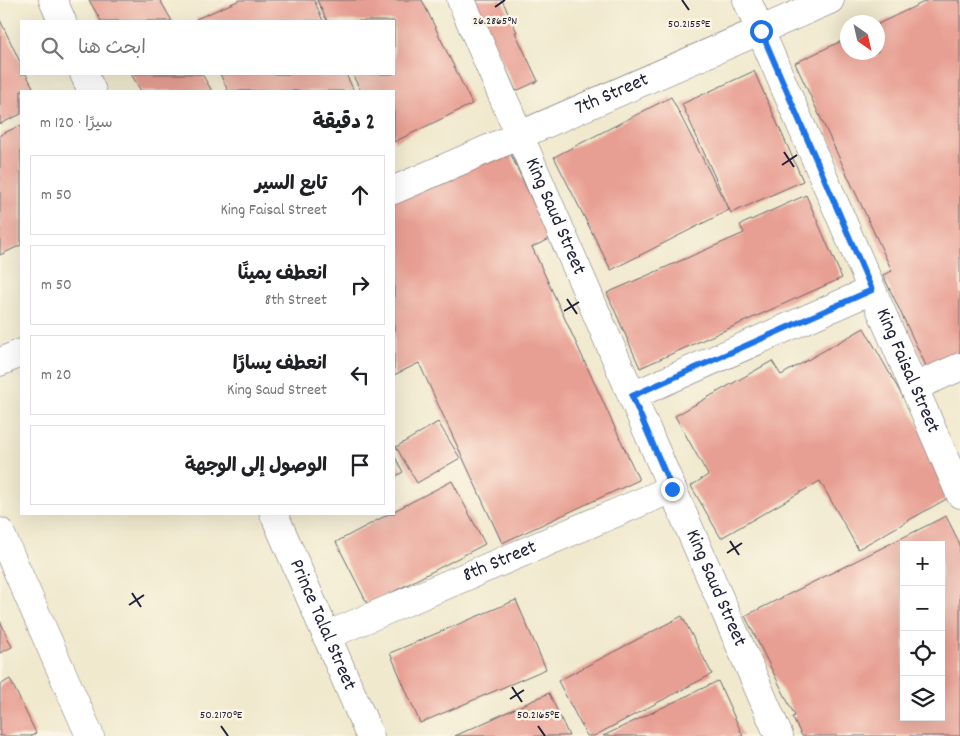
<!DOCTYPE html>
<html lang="ar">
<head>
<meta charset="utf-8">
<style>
  body { margin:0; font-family:Dekko,"Playpen Sans Arabic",sans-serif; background:#f2f2f2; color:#202124; direction:rtl }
  .controls { position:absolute; right:15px; bottom:15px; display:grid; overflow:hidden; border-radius:0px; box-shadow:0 5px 20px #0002 }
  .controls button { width:45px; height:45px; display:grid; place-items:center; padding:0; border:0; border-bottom:1px solid #e0e0e0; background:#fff; color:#202124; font:25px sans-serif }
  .compass { position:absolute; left:840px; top:15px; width:45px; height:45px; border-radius:50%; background:#fff; box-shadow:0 5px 20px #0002; rotate:146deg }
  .stop { position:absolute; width:15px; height:15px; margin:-11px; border:4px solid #1a73e8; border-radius:50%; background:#fff }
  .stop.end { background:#1a73e8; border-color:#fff; box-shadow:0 1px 5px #0008 }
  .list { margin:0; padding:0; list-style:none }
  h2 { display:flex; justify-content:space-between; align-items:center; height:65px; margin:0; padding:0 20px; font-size:21px }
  h2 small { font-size:16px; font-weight:400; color:#757577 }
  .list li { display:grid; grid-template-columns:32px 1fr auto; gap:15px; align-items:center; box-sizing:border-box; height:80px; margin:0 10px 10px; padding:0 10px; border:1px solid #e0e0e0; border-radius:0px }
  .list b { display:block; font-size:19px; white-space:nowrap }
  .list p { margin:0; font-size:16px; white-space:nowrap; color:#757577 }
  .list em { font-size:16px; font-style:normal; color:#757577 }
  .icon { flex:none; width:28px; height:28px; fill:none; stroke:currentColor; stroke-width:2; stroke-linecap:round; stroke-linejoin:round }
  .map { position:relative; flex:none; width:960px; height:736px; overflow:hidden; direction:ltr }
  .search { position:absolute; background:#fff; box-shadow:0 5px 20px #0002; left:20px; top:20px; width:375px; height:55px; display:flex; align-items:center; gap:12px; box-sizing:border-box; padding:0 18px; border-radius:0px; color:#757577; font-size:19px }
  .panel { position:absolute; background:#fff; box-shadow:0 5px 20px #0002; left:20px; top:90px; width:375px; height:425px; border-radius:0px; direction:rtl }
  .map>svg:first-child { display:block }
</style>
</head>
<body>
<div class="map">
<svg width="960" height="736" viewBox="0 0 960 736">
  <rect width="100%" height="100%" fill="#fcf5e5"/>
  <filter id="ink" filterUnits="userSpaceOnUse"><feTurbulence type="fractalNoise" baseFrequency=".02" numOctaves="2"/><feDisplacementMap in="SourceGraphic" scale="10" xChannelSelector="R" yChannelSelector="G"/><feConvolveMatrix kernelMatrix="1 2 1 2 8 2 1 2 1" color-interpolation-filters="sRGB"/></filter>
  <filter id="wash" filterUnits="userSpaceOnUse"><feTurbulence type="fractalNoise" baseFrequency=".0096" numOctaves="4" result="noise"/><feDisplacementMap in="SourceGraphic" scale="20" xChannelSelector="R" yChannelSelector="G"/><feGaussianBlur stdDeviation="1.12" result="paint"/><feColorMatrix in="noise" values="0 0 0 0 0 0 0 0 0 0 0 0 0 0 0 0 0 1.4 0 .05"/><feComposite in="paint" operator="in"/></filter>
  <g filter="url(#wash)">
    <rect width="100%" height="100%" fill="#f0e9ce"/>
    <g id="blocks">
      <!-- building -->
      <g fill="#e89f93" fill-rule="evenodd">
        <polygon points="89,0 160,0 172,21 101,21"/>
        <polygon points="240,0 314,0 323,21 197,21 196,19"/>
        <polygon points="317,0 422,0 472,104 394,142 394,91 361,91 352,74 394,74 394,21 327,21"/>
        <polygon points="474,0 502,0 517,32 515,32 538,81 516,91"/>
        <polygon points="928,0 960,0 960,355 928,370 883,275 892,271 795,63 848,38 848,52 878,52 878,24"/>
        <polygon points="0,20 21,64 21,74 26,74 35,91 21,91 21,114 0,124"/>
        <polygon points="754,71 803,181 731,213 682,104"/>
        <polygon points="131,74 202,74 212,91 141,91"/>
        <polygon points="220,74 346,74 354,91 228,91"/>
        <polygon points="671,97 729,210 611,270 554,157"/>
        <polygon points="21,125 21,245 0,255 0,135"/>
        <polygon points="506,144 550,239 532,247 639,480 502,543 419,363 394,375 394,196"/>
        <polygon points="806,195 842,278 640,368 607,293 744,233 740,225"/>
        <polygon points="864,328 957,493 858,549 820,481 721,538 691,486 708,475 675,416 772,361 781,375"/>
        <polygon points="438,422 460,458 417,483 396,447"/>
        <polygon points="394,455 403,472 394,477"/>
        <polygon points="452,481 485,544 368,605 336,542 389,514 394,514 394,511"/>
        <path d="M946 516 960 544V736H802L792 717 795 716 745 616ZM904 545H941V717H904Z"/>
        <polygon points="516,600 546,669 420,723 390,653"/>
        <polygon points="682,616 712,674 594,736 587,736 558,681"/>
        <polygon points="0,621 12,647 0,653"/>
        <polygon points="10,679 36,733 31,736 0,736 0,685"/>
        <polygon points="718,681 743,736 603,736"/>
        <polygon points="549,693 569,736 455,736"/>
      </g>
    </g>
  </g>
  <g filter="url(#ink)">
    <use href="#blocks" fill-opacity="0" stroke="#6a686e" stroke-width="1"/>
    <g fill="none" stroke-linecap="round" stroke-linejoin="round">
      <!-- minor casing -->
      <g stroke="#6a686e" stroke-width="29">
        <g id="minor">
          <polyline points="53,0 62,21"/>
          <path id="s1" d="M461 0 779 736"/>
          <path id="s2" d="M747 0 960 494"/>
          <polyline points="84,74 92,91"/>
          <polyline points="914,387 960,367"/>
          <polyline points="632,396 872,290"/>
          <path id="s3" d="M274 514 370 736"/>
          <polyline points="0,532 90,736"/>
          <path id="s4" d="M326 636 672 489"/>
        </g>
      </g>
      <!-- tertiary casing -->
      <g stroke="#6a686e" stroke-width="29">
        <g id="tertiary">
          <path id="s5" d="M394 190 830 0"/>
          <polyline points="0,362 21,353"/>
        </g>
      </g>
      <!-- minor -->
      <use href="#minor" stroke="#fff" stroke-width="28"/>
      <!-- tertiary -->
      <use href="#tertiary" stroke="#fff" stroke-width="28"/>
    </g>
  </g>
  <g fill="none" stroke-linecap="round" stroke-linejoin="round" filter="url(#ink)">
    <!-- route -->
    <polyline stroke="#1a73e8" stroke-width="6" points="672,489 632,396 872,290 761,31"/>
  </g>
  <!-- ticks -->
  <path fill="none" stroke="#22223b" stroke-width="2" d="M682 0 689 10M495 7 505 0M784 152 794 167M782 165 797 155M567 299 577 314M564 311 579 302M730 541 739 555M727 553 742 543M132 593 141 607M129 605 144 595M512 687 522 702M510 699 524 690M221 726 228 736M538 726 545 736"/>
  <g text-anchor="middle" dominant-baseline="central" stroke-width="5" stroke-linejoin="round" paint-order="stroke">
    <!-- street labels -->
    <g font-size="20" fill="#22223b" stroke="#fcf5e5">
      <text stroke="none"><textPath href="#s5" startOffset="238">7th Street</textPath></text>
      <text stroke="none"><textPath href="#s1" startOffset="236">King Saud Street</textPath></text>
      <text stroke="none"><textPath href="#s2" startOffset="404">King Faisal Street</textPath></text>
      <text stroke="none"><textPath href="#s4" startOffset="189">8th Street</textPath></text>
      <text stroke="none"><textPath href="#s1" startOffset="641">King Saud Street</textPath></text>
      <text stroke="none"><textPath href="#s3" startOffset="121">Prince Talal Street</textPath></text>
    </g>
  </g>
  <g font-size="12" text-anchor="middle" fill="#22223b" stroke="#fcf5e5" stroke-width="5" stroke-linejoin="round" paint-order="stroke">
    <text x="495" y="24">26.2865°N</text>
    <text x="689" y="27">50.2155°E</text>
    <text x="221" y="718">50.2170°E</text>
    <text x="538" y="718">50.2165°E</text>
  </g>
</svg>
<div class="controls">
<button>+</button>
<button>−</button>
<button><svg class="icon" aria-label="locate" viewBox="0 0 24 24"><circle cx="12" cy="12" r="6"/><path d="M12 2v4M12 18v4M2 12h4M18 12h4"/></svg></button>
<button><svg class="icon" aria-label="layers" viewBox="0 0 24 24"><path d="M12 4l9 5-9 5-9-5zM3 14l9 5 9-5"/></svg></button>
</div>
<svg class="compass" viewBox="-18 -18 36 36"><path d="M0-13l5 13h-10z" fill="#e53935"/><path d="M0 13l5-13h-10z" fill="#757577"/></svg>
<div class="stop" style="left:761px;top:31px"></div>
<div class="stop end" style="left:672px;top:489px"></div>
<div class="search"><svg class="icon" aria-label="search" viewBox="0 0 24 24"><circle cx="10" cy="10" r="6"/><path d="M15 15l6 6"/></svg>ابحث هنا</div>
<section class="panel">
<h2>2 دقيقة<small>سيرًا · 120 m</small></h2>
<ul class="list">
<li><svg class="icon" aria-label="ahead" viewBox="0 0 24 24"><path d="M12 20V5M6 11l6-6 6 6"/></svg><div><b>تابع السير</b><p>King Faisal Street</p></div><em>50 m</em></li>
<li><svg class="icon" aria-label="right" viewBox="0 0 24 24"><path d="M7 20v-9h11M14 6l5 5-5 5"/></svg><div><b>انعطف يمينًا</b><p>8th Street</p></div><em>50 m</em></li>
<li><svg class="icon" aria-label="left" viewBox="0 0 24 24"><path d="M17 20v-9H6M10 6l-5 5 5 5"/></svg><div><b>انعطف يسارًا</b><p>King Saud Street</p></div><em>20 m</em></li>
<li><svg class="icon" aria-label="arrive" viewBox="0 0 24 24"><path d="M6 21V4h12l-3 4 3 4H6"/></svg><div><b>الوصول إلى الوجهة</b></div></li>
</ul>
</section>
</div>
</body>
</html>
